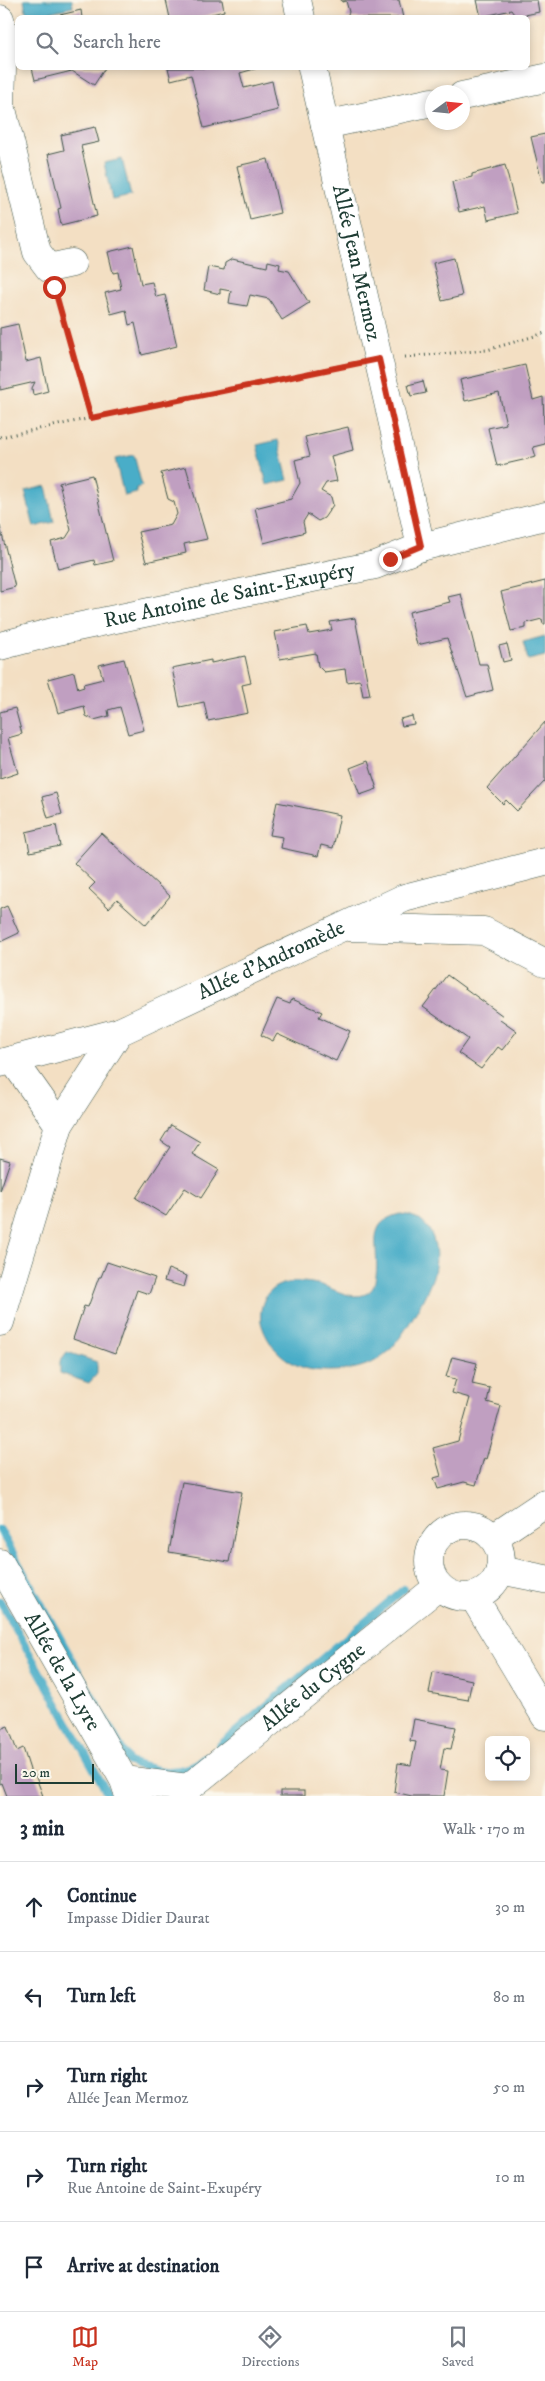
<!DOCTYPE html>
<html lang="en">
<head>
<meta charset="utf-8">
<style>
  body { margin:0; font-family:"IM FELL DW Pica",serif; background:#f2f2f3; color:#1f2937 }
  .controls { position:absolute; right:15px; bottom:15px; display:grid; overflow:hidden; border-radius:8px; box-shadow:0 2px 8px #0003 }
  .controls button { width:45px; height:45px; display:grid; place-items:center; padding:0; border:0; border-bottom:1px solid #e0e1e3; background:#fff; color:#1f2937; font:25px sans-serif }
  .compass { position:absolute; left:425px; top:85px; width:45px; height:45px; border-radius:50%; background:#fff; box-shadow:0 2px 8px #0003; rotate:75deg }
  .scale { position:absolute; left:15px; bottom:12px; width:79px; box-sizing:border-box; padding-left:5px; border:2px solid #1f3d34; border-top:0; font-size:14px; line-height:18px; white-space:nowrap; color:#1f3d34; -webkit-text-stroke:4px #fbf7ec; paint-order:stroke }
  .stop { position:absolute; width:15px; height:15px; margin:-11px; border:4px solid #c8321e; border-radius:50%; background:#fff }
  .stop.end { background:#c8321e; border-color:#fff; box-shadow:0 1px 5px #0008 }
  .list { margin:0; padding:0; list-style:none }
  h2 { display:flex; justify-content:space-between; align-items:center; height:65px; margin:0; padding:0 20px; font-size:21px }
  h2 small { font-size:16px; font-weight:400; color:#747a83 }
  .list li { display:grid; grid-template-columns:32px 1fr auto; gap:15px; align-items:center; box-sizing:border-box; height:90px; padding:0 20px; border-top:1px solid #e0e1e3 }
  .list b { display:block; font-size:19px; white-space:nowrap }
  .list p { margin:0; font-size:16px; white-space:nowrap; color:#747a83 }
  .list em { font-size:16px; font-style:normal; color:#747a83 }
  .icon { flex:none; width:28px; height:28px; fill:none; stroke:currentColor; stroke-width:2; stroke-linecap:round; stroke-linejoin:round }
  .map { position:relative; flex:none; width:545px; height:1796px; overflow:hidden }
  .search { position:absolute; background:#fff; box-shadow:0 2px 8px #0003; left:15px; right:15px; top:15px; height:55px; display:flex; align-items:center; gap:12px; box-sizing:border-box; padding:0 18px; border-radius:8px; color:#747a83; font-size:19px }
  .sheet { height:515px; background:#fff }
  nav { display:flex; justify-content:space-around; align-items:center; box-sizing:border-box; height:70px; border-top:1px solid #e0e1e3; background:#fff; font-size:14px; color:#747a83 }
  nav a { display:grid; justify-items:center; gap:2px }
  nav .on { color:#c8321e }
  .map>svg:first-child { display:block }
</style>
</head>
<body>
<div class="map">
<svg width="545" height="1796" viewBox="0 0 545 1796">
  <rect width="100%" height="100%" fill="#fbf7ec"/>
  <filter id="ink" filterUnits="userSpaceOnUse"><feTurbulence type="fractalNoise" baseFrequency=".02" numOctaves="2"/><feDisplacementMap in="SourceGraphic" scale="10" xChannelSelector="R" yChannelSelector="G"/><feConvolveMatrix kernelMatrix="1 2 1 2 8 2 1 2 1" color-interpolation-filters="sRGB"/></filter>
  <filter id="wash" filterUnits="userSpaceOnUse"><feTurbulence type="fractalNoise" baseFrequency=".0096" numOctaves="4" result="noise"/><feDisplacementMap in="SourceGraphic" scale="20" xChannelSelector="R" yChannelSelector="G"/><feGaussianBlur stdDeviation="1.12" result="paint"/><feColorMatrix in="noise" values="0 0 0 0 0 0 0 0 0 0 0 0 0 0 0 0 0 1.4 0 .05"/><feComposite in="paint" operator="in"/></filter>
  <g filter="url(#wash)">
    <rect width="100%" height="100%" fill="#f3dfc3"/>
    <!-- water -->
    <g fill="#49adc8" stroke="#34757e">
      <polygon points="24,0 72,0 73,7 46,13 42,17 27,17"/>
      <polygon points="122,159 131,196 112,200 104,163"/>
      <polygon points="278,440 288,480 267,485 257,445"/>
      <polygon points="134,455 142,486 136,488 137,493 124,496 115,459"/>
      <polygon points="46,486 54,522 34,527 25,491"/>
      <polygon points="545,636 545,656 528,660 523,642"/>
      <path d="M400 1214C432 1216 440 1245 434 1273 429 1293 401 1341 386 1354 370 1367 348 1371 329 1371 309 1371 295 1367 280 1354 271 1346 264 1334 261 1322 260 1314 261 1307 264 1300 272 1279 303 1280 321 1285 335 1289 358 1304 371 1290 375 1286 375 1280 376 1276 380 1248 364 1222 400 1214Z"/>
      <polygon points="67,1352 97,1362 97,1374 89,1383 60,1373 60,1361"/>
    </g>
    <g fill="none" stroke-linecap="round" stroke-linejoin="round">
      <!-- stream -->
      <g stroke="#49adc8" stroke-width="8">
        <path d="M0 1530 129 1762C158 1772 181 1778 207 1756"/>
        <polyline points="0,1601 109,1796"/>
        <polyline points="219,1746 404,1589"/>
      </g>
    </g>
    <g id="blocks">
      <!-- building -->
      <g fill="#c09fc1">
        <polygon points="166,0 222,0 224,11 196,18 170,18"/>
        <polygon points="341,0 399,0 403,18 346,18 349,12 346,1 342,2"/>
        <polygon points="477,0 537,0 539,12 516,17 511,10 481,17"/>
        <polygon points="81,10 82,18 60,18 60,15"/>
        <polygon points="32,68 105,68 94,85 72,71 35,80"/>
        <polygon points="168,68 258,68 240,73 244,88 272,81 278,110 204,128 191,75 171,80"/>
        <polygon points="95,127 99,142 81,146 97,216 61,225 58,209 61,208 48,154 64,150 61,135"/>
        <polygon points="545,134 545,182 542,182 531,137"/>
        <polygon points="268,159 280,213 250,220 237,166"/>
        <polygon points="505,165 517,213 488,220 485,206 459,212 452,182 472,177 472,174"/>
        <polygon points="133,246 141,284 152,282 156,297 165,295 177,346 142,355 135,323 129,325 126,310 111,314 105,293 121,289 118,272 113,273 108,252"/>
        <polygon points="454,258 462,296 442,301 433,263"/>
        <polygon points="232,259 267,267 268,261 280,264 279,269 289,271 309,303 282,320 269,299 250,295 247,306 229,303 231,291 220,289 220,294 204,290 208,267 224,270 225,263"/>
        <polygon points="18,324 26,362 41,358 48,391 33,395 32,388 35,382 0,390 0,328"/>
        <polygon points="525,365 533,400 543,397 545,444 533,447 536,457 497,466 488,428 506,424 499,393 465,401 460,380"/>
        <polygon points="423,381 426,393 411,396 408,385"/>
        <polygon points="348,427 353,450 331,456 337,481 326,483 321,491 331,497 333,505 324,518 318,521 308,514 303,522 305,532 264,543 255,508 291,499 300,483 295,460 310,456 305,437"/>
        <polygon points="186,467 207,539 184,544 186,553 146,562 138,532 171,525 177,514 174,502 168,499 161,473"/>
        <polygon points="92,475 113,561 95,565 94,560 58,569 51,542 66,538 71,530 59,483"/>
        <polygon points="0,526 15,587 0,591"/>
        <polygon points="545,581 545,624 543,624 542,619 526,623 526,628 511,631 501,592"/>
        <polygon points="461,594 479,664 487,664 493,690 467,697 447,638 417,645 409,612 450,602 448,597"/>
        <polygon points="355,618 370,695 363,696 360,680 347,682 345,669 324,672 318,666 316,653 280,659 275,632 307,626 309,634 332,630 330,622"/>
        <polygon points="507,644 511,660 503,662 499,646"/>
        <polygon points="245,656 251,683 242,685 248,713 208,721 204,702 180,707 172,668 211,660 211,663"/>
        <polygon points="124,659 144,730 128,734 120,707 108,710 109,716 94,720 86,716 84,706 58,713 48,679 74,672 78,689 84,687 83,684 103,679 99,665"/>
        <polygon points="15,708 22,734 8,738 18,773 0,779 0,712"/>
        <polygon points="412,716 414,724 402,726 400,719"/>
        <polygon points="545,722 545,781 517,811 506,800 503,804 487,788"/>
        <polygon points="368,761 377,789 360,795 350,768"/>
        <polygon points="56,793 62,814 48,818 42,797"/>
        <polygon points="277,802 340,815 333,848 321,845 318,856 281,848 283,837 270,835"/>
        <polygon points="56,825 60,846 30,852 26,832"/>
        <polygon points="101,833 170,896 146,925 117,899 109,908 89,889 95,883 74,863"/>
        <polygon points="7,906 19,933 0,942 0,909"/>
        <polygon points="447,975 503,1016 500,1019 517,1031 502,1050 498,1047 481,1069 458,1053 468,1039 423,1007"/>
        <polygon points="277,999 290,1004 292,999 322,1012 319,1017 350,1031 336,1061 277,1034 273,1041 261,1035"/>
        <polygon points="171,1125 200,1142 192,1154 219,1170 201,1198 185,1188 166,1216 136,1198 170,1147 161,1141"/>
        <polygon points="0,1158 10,1161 0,1191"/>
        <polygon points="107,1262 155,1278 149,1294 137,1290 115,1354 73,1339 84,1306 88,1307 99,1277 101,1277"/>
        <polygon points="168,1269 187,1276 184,1287 164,1281"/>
        <polygon points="452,1357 477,1363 472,1384 490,1388 487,1402 501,1406 486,1459 484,1458 476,1485 464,1482 438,1489 434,1478 441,1476 433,1448 458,1441 470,1398 452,1393 456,1379 446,1377"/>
        <polygon points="182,1482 242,1492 229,1562 169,1552"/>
        <polygon points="433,1672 472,1680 468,1700 429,1693"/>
        <polygon points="414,1719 456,1727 451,1749 444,1748 440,1770 448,1771 444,1796 412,1796 394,1792 398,1763 411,1765 416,1742 410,1741"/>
        <polygon points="8,1726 17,1751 23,1748 31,1773 34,1772 43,1796 7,1796 2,1783 0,1784 0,1729"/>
        <rect x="280" y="1791" width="24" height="5"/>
      </g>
    </g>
  </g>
  <g filter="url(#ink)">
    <use href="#blocks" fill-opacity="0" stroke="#3f5549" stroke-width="1"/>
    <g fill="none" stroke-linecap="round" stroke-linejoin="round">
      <!-- minor casing -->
      <g stroke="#3f5549" stroke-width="29">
        <g id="minor">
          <polyline points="297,0 301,18"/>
          <polyline points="0,19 3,32 1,105 37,252 49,268 72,263"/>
          <path id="s1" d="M312 68 421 547"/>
          <polyline points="462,96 545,78"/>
          <polyline points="325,125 432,102"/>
          <path id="s2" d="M0 646 53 632 375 565 421 547 545 516"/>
          <polyline points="349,927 484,931 545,963"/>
          <polyline points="13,1060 59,1125"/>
          <path id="s3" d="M0 1063 119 1032 404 898 545 862"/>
          <polyline points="0,1322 59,1125 119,1032"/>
          <circle cx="465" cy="1561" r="36"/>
          <polyline points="493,1538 545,1503"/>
          <path id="s4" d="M0 1563 124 1780 129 1796"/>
          <polyline points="500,1570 545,1579"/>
          <polyline points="473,1596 545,1716"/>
          <polyline points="124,1780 188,1788"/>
          <path id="s5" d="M182 1796 188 1788 439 1586"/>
        </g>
      </g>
      <!-- path -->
      <g stroke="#3f5549" stroke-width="3" stroke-dasharray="1 4" stroke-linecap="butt">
        <polyline points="56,293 91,418"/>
        <polyline points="405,357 487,350 545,333"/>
        <polyline points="0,437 352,364"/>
      </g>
      <!-- minor -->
      <use href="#minor" stroke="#fff" stroke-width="28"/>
    </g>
  </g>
  <g fill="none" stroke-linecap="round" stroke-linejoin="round" filter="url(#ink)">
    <!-- route -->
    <polyline stroke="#c8321e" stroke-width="6" points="54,287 91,418 379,359 421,546 390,559"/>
  </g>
  <g text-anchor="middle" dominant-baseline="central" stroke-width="4" stroke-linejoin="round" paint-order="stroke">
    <!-- street labels -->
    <g font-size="21" fill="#1f3d34" stroke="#fbf7ec">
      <text stroke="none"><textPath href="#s1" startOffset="200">Allée Jean Mermoz</textPath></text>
      <text stroke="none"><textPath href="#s2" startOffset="235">Rue Antoine de Saint-Exupéry</textPath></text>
      <text stroke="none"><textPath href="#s3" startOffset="291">Allée d'Andromède</textPath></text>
      <text stroke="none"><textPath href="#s4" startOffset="125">Allée de la Lyre</textPath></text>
      <text stroke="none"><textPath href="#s5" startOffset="171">Allée du Cygne</textPath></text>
    </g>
  </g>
</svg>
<div class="controls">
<button><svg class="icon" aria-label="locate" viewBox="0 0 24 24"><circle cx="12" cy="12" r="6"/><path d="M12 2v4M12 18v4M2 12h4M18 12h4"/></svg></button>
</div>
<svg class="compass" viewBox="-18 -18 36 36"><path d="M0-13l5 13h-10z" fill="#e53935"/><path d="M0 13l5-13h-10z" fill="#747a83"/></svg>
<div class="scale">20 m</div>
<div class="stop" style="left:54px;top:287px"></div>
<div class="stop end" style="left:390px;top:559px"></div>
<div class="search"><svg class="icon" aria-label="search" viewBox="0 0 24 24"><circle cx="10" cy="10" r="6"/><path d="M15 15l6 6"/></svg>Search here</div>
</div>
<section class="sheet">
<h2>3 min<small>Walk · 170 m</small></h2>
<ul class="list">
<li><svg class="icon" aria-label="ahead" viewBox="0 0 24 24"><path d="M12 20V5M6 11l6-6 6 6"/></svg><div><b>Continue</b><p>Impasse Didier Daurat</p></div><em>30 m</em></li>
<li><svg class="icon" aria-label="left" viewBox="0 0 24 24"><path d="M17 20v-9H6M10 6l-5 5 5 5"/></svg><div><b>Turn left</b></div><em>80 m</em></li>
<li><svg class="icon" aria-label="right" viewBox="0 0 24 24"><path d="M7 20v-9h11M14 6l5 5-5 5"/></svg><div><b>Turn right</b><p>Allée Jean Mermoz</p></div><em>50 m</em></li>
<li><svg class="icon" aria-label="right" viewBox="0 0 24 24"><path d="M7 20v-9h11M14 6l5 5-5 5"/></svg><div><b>Turn right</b><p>Rue Antoine de Saint-Exupéry</p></div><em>10 m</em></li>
<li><svg class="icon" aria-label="arrive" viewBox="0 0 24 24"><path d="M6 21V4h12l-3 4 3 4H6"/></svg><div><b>Arrive at destination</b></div></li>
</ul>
</section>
<nav>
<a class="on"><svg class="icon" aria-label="map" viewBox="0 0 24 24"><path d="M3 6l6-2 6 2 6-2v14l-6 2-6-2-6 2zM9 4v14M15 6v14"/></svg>Map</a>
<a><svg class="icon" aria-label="directions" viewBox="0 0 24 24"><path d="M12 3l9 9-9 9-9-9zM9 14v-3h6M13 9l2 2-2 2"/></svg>Directions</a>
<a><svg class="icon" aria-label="saved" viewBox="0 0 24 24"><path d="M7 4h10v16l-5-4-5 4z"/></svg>Saved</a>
</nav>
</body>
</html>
